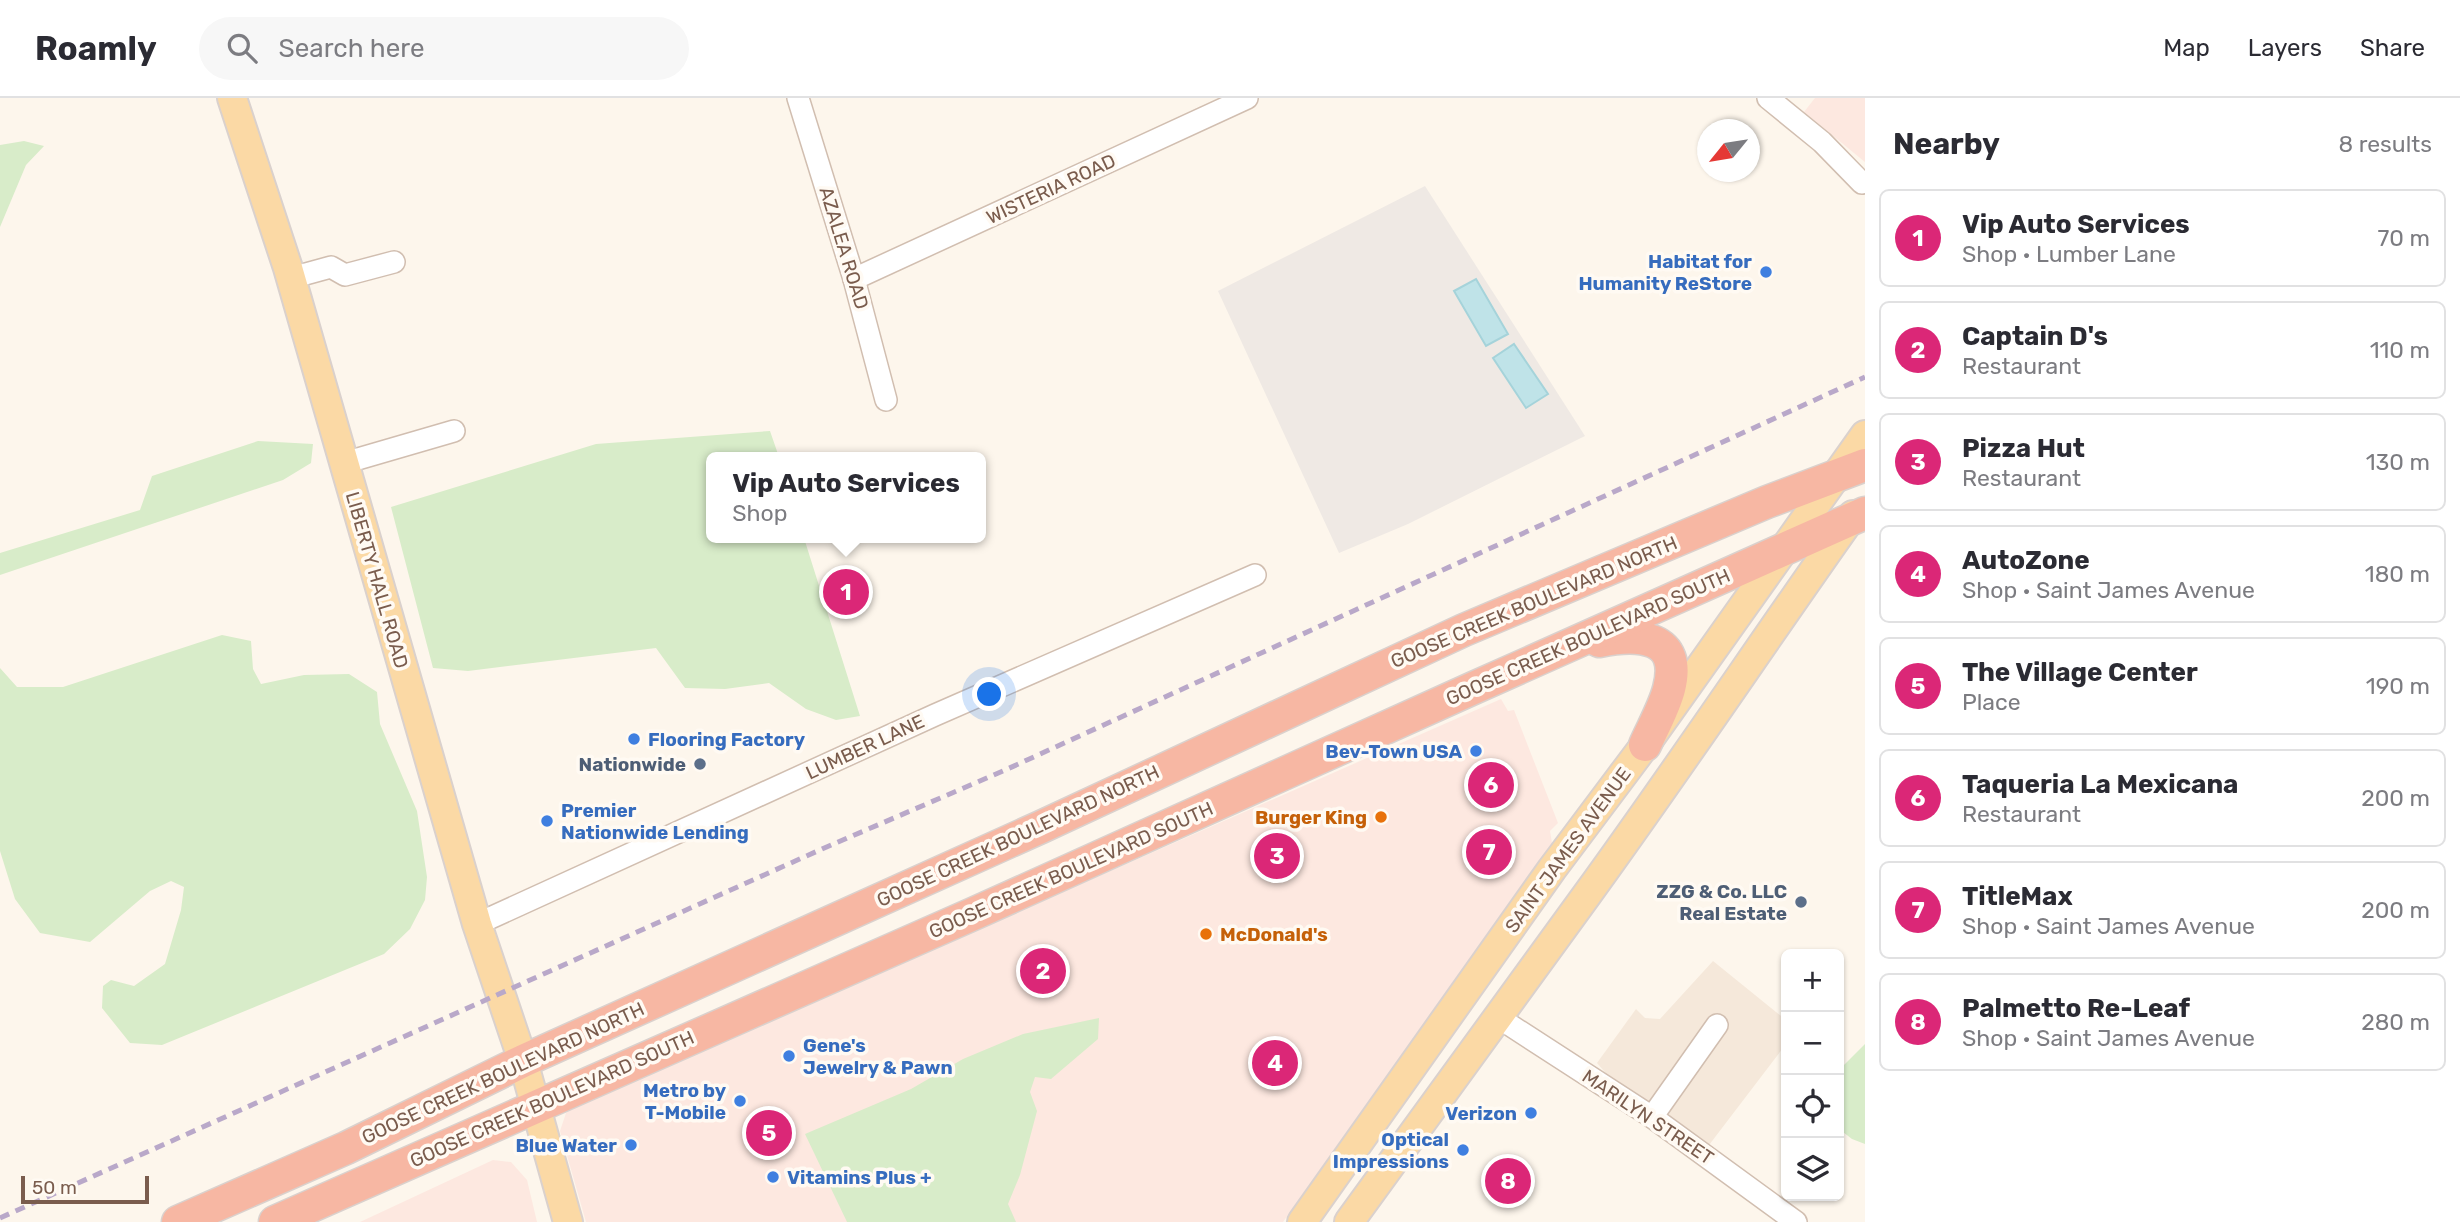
<!DOCTYPE html>
<html lang="en">
<head>
<meta charset="utf-8">
<style>
  body { margin:0; font-family:Rubik,sans-serif; background:#f7f7f7; color:#2b2b33 }
  .controls { position:absolute; right:21px; bottom:21px; display:grid; overflow:hidden; border-radius:10px; box-shadow:0 2px 5px #0004 }
  .controls button { width:63px; height:63px; display:grid; place-items:center; padding:0; border:0; border-bottom:2px solid #e1e1e2; background:#fff; color:#2b2b33; font:35px sans-serif }
  .compass { position:absolute; left:1697px; top:21px; width:63px; height:63px; border-radius:50%; background:#fff; box-shadow:0 2px 5px #0004; rotate:240deg }
  .scale { position:absolute; left:21px; bottom:18px; width:128px; box-sizing:border-box; padding-left:7px; border:4px solid #7a5c4d; border-top:0; font-size:19px; line-height:24px; white-space:nowrap; color:#7a5c4d; -webkit-text-stroke:5px #fffaf3; paint-order:stroke }
  .you { position:absolute; left:990px; top:597px; width:24px; height:24px; margin:-18px; border:5px solid #fff; border-radius:50%; background:#1a73e8; box-shadow:0 0 0 10px #1a73e833 }
  .badge { display:grid; place-items:center; width:46px; height:46px; border-radius:50%; background:#db2777; color:#fff; font-size:23px; font-weight:700 }
  .pin { position:absolute; translate:-50% -50%; border:4px solid #fff; box-shadow:0 2px 7px #0006 }
  .popup { position:absolute; left:706px; top:354px; width:280px; height:91px; box-sizing:border-box; display:grid; place-content:center; border-radius:10px; background:#fff; filter:drop-shadow(0 2px 5px #0005); font-size:23px; white-space:nowrap; color:#7c7c81 }
  .popup b { font-size:26px; color:#2b2b33 }
  .popup::after { content:''; position:absolute; left:50%; top:100%; margin-left:-14px; border:14px solid transparent; border-top-color:#fff }
  .list { margin:0; padding:0; list-style:none }
  h2 { display:flex; justify-content:space-between; align-items:center; height:91px; margin:0; padding:0 28px; font-size:30px }
  h2 small { font-size:23px; font-weight:400; color:#7c7c81 }
  .list li { display:grid; grid-template-columns:46px 1fr auto; gap:21px; align-items:center; box-sizing:border-box; height:98px; margin:0 14px 14px; padding:0 14px; border:2px solid #e1e1e2; border-radius:10px }
  .list b { display:block; font-size:26px; white-space:nowrap }
  .list p { margin:0; font-size:23px; white-space:nowrap; color:#7c7c81 }
  .list em { font-size:23px; font-style:normal; color:#7c7c81 }
  .icon { flex:none; width:38px; height:38px; fill:none; stroke:currentColor; stroke-width:2; stroke-linecap:round; stroke-linejoin:round }
  .map { position:relative; flex:none; width:1865px; height:1124px; overflow:hidden }
  header { display:flex; align-items:center; gap:42px; box-sizing:border-box; height:98px; padding:0 35px; background:#fff; border-bottom:2px solid #e1e1e2 }
  header strong { font-size:33px }
  nav { display:flex; gap:38px; margin-inline-start:auto; font-size:24px }
  .search { width:490px; height:63px; background:#f7f7f7; display:flex; align-items:center; gap:18px; box-sizing:border-box; padding:0 24px; border-radius:38px; color:#7c7c81; font-size:26px }
  main { display:flex }
  aside { flex:1; background:#fff }
  .map>svg:first-child { display:block }
</style>
</head>
<body>
<header>
<strong>Roamly</strong>
<div class="search"><svg class="icon" aria-label="search" viewBox="0 0 24 24"><circle cx="10" cy="10" r="6"/><path d="M15 15l6 6"/></svg>Search here</div>
<nav><a>Map</a><a>Layers</a><a>Share</a></nav>
</header>
<main>
<div class="map">
<svg width="1865" height="1124" viewBox="0 0 1865 1124">
  <rect width="100%" height="100%" fill="#fdf6ec"/>
  <!-- residential -->
  <polygon fill="#f5e8da" points="1713,863 1786,922 1786,946 1706,1051 1610,980 1597,965 1636,911 1645,920 1660,921"/>
  <!-- commercial -->
  <g fill="#fde8e0">
    <polygon points="1815,0 1865,0 1865,64 1804,14"/>
    <polygon points="1501,601 1508,613 1514,612 1558,725 1550,733 1552,745 1283,1124 586,1124 560,1033 566,1015 572,1010"/>
    <polygon points="493,1062 511,1064 527,1082 537,1124 360,1124"/>
  </g>
  <!-- industrial -->
  <polygon fill="#efe9e4" points="1425,88 1585,338 1408,426 1339,455 1218,193"/>
  <!-- green -->
  <g fill="#d8ecc9">
    <polygon points="24,43 44,48 26,67 0,129 0,47"/>
    <polygon points="770,333 779,359 711,359 711,440 804,440 860,618 836,622 806,611 769,585 725,591 685,590 656,550 468,573 433,570 391,409 596,346"/>
    <polygon points="258,343 313,346 311,365 283,382 0,477 0,455 140,412 152,378"/>
    <polygon points="222,537 251,543 253,571 261,586 304,577 349,576 377,594 380,626 417,713 427,779 425,802 410,831 384,856 162,947 130,945 102,910 103,888 111,882 134,888 165,866 181,812 184,789 171,783 150,793 90,844 40,835 15,801 0,753 0,570 17,589 63,589"/>
    <polygon points="1099,920 1098,941 1051,981 1035,979 1030,994 1037,1013 1020,1077 1008,1106 1016,1124 847,1124 805,1036 911,991 963,961 1023,936"/>
    <polygon points="1865,946 1865,1046 1852,1041 1839,1031 1839,972"/>
  </g>
  <!-- water -->
  <g fill="#bfe3e8" stroke="#a5d3da" stroke-width="2">
    <polygon points="1476,181 1508,236 1486,248 1454,193"/>
    <polygon points="1514,246 1548,296 1526,310 1493,260"/>
  </g>
  <g fill="none" stroke-linecap="round" stroke-linejoin="round">
    <!-- minor casing -->
    <g stroke="#d1beb0" stroke-width="24">
      <g id="minor">
        <polyline points="798,0 854,181 886,302"/>
        <polyline points="1768,0 1822,44 1862,85"/>
        <polyline points="291,180 331,169 345,177 394,164"/>
        <polyline points="854,181 1247,0"/>
        <polyline points="344,365 454,333"/>
        <polyline points="477,826 935,617 1255,477"/>
        <polyline points="1496,918 1652,1019 1796,1124"/>
        <polyline points="1652,1019 1717,927"/>
      </g>
    </g>
    <!-- major casing -->
    <g stroke="#dad1cd" stroke-width="32">
      <g id="major">
        <polyline points="232,0 288,170 477,826 523,963 568,1124"/>
        <polyline points="1302,1124 1552,771 1645,647 1865,337"/>
        <path d="M1349 1124C1427 1015 1507 907 1586 798 1677 673 1763 544 1853 417"/>
      </g>
    </g>
    <!-- highway casing -->
    <g stroke="#dad1cd" stroke-width="35">
      <g id="highway">
        <path d="M1599 543C1638 535 1683 537 1669 591 1664 610 1653 629 1645 647"/>
        <polyline points="178,1124 346,1050 523,963 1041,729 1464,532 1767,404 1865,367"/>
        <path d="M275 1124 973 816C1270 682 1567 547 1865 415"/>
      </g>
    </g>
    <!-- minor -->
    <use href="#minor" stroke="#fff" stroke-width="21"/>
    <!-- major -->
    <use href="#major" stroke="#fbd9a5" stroke-width="28"/>
    <!-- highway -->
    <use href="#highway" stroke="#f7b7a3" stroke-width="32"/>
    <!-- rail -->
    <polyline stroke="#b9a8c9" stroke-width="5" stroke-dasharray="10 7" stroke-linecap="butt" points="0,1120 822,751 1003,673 1865,279"/>
  </g>
  <!-- markers -->
  <g fill="#3f7fe0" stroke="#fffaf3" stroke-width="2.5">
    <circle cx="1766" cy="174" r="7"/>
    <circle cx="634" cy="641" r="7"/>
    <circle cx="1476" cy="653" r="7"/>
    <circle cx="547" cy="723" r="7"/>
    <circle cx="789" cy="958" r="7"/>
    <circle cx="740" cy="1003" r="7"/>
    <circle cx="1531" cy="1015" r="7"/>
    <circle cx="631" cy="1047" r="7"/>
    <circle cx="1463" cy="1052" r="7"/>
    <circle cx="773" cy="1079" r="7"/>
  </g>
  <g fill="#5c6f8a" stroke="#fffaf3" stroke-width="2.5">
    <circle cx="700" cy="666" r="7"/>
    <circle cx="1801" cy="804" r="7"/>
  </g>
  <g fill="#e8710a" stroke="#fffaf3" stroke-width="2.5">
    <circle cx="1381" cy="719" r="7"/>
    <circle cx="1206" cy="836" r="7"/>
  </g>
  <g text-anchor="middle" dominant-baseline="central" stroke-width="7" stroke-linejoin="round" paint-order="stroke">
    <!-- street labels -->
    <g font-size="19" fill="#7a5c4d" stroke="#fffaf3">
      <text transform="translate(1051 91) rotate(-25)">WISTERIA ROAD</text>
      <text transform="translate(844 150) rotate(73)">AZALEA ROAD</text>
      <text transform="translate(377 482) rotate(74)">LIBERTY HALL ROAD</text>
      <text transform="translate(1534 504) rotate(-23)">GOOSE CREEK BOULEVARD NORTH</text>
      <text transform="translate(1588 539) rotate(-24)">GOOSE CREEK BOULEVARD SOUTH</text>
      <text transform="translate(865 649) rotate(-25)">LUMBER LANE</text>
      <text transform="translate(1018 738) rotate(-25)">GOOSE CREEK BOULEVARD NORTH</text>
      <text transform="translate(1568 752) rotate(-54)">SAINT JAMES AVENUE</text>
      <text transform="translate(1071 772) rotate(-24)">GOOSE CREEK BOULEVARD SOUTH</text>
      <text transform="translate(503 975) rotate(-25)">GOOSE CREEK BOULEVARD NORTH</text>
      <text transform="translate(552 1001) rotate(-24)">GOOSE CREEK BOULEVARD SOUTH</text>
      <text transform="translate(1648 1019) rotate(34)">MARILYN STREET</text>
    </g>
    <!-- shop labels -->
    <g font-size="19" font-weight="bold" fill="#366cbe" stroke="#fffaf3" text-anchor="end">
      <text x="1752" y="163">Habitat for<tspan x="1752" dy="22">Humanity ReStore</tspan></text>
      <text x="648" y="641" text-anchor="start">Flooring Factory</text>
      <text x="1462" y="653">Bev-Town USA</text>
      <text x="561" y="712" text-anchor="start">Premier<tspan x="561" dy="22">Nationwide Lending</tspan></text>
      <text x="803" y="947" text-anchor="start">Gene's<tspan x="803" dy="22">Jewelry &amp; Pawn</tspan></text>
      <text x="726" y="992">Metro by<tspan x="726" dy="22">T-Mobile</tspan></text>
      <text x="1517" y="1015">Verizon</text>
      <text x="1449" y="1041">Optical<tspan x="1449" dy="22">Impressions</tspan></text>
      <text x="617" y="1047">Blue Water</text>
      <text x="787" y="1079" text-anchor="start">Vitamins Plus +</text>
    </g>
    <!-- service labels -->
    <g font-size="19" font-weight="bold" fill="#4e5e75" stroke="#fffaf3" text-anchor="end">
      <text x="686" y="666">Nationwide</text>
      <text x="1787" y="793">ZZG &amp; Co. LLC<tspan x="1787" dy="22">Real Estate</tspan></text>
    </g>
    <!-- food labels -->
    <g font-size="19" font-weight="bold" fill="#c56008" stroke="#fffaf3" text-anchor="end">
      <text x="1367" y="719">Burger King</text>
      <text x="1220" y="836" text-anchor="start">McDonald's</text>
    </g>
  </g>
</svg>
<div class="controls">
<button>+</button>
<button>−</button>
<button><svg class="icon" aria-label="locate" viewBox="0 0 24 24"><circle cx="12" cy="12" r="6"/><path d="M12 2v4M12 18v4M2 12h4M18 12h4"/></svg></button>
<button><svg class="icon" aria-label="layers" viewBox="0 0 24 24"><path d="M12 4l9 5-9 5-9-5zM3 14l9 5 9-5"/></svg></button>
</div>
<svg class="compass" viewBox="-18 -18 36 36"><path d="M0-13l5 13h-10z" fill="#e53935"/><path d="M0 13l5-13h-10z" fill="#7c7c81"/></svg>
<div class="scale">50 m</div>
<div class="you"></div>
<div class="pin badge" style="left:846px;top:494px">1</div>
<div class="popup"><b>Vip Auto Services</b>Shop</div>
<div class="pin badge" style="left:1043px;top:873px">2</div>
<div class="pin badge" style="left:1277px;top:758px">3</div>
<div class="pin badge" style="left:1275px;top:965px">4</div>
<div class="pin badge" style="left:769px;top:1035px">5</div>
<div class="pin badge" style="left:1491px;top:687px">6</div>
<div class="pin badge" style="left:1489px;top:754px">7</div>
<div class="pin badge" style="left:1508px;top:1083px">8</div>
</div>
<aside>
<h2>Nearby<small>8 results</small></h2>
<ul class="list">
<li><span class="badge">1</span><div><b>Vip Auto Services</b><p>Shop · Lumber Lane</p></div><em>70 m</em></li>
<li><span class="badge">2</span><div><b>Captain D's</b><p>Restaurant</p></div><em>110 m</em></li>
<li><span class="badge">3</span><div><b>Pizza Hut</b><p>Restaurant</p></div><em>130 m</em></li>
<li><span class="badge">4</span><div><b>AutoZone</b><p>Shop · Saint James Avenue</p></div><em>180 m</em></li>
<li><span class="badge">5</span><div><b>The Village Center</b><p>Place</p></div><em>190 m</em></li>
<li><span class="badge">6</span><div><b>Taqueria La Mexicana</b><p>Restaurant</p></div><em>200 m</em></li>
<li><span class="badge">7</span><div><b>TitleMax</b><p>Shop · Saint James Avenue</p></div><em>200 m</em></li>
<li><span class="badge">8</span><div><b>Palmetto Re-Leaf</b><p>Shop · Saint James Avenue</p></div><em>280 m</em></li>
</ul>
</aside>
</main>
</body>
</html>
